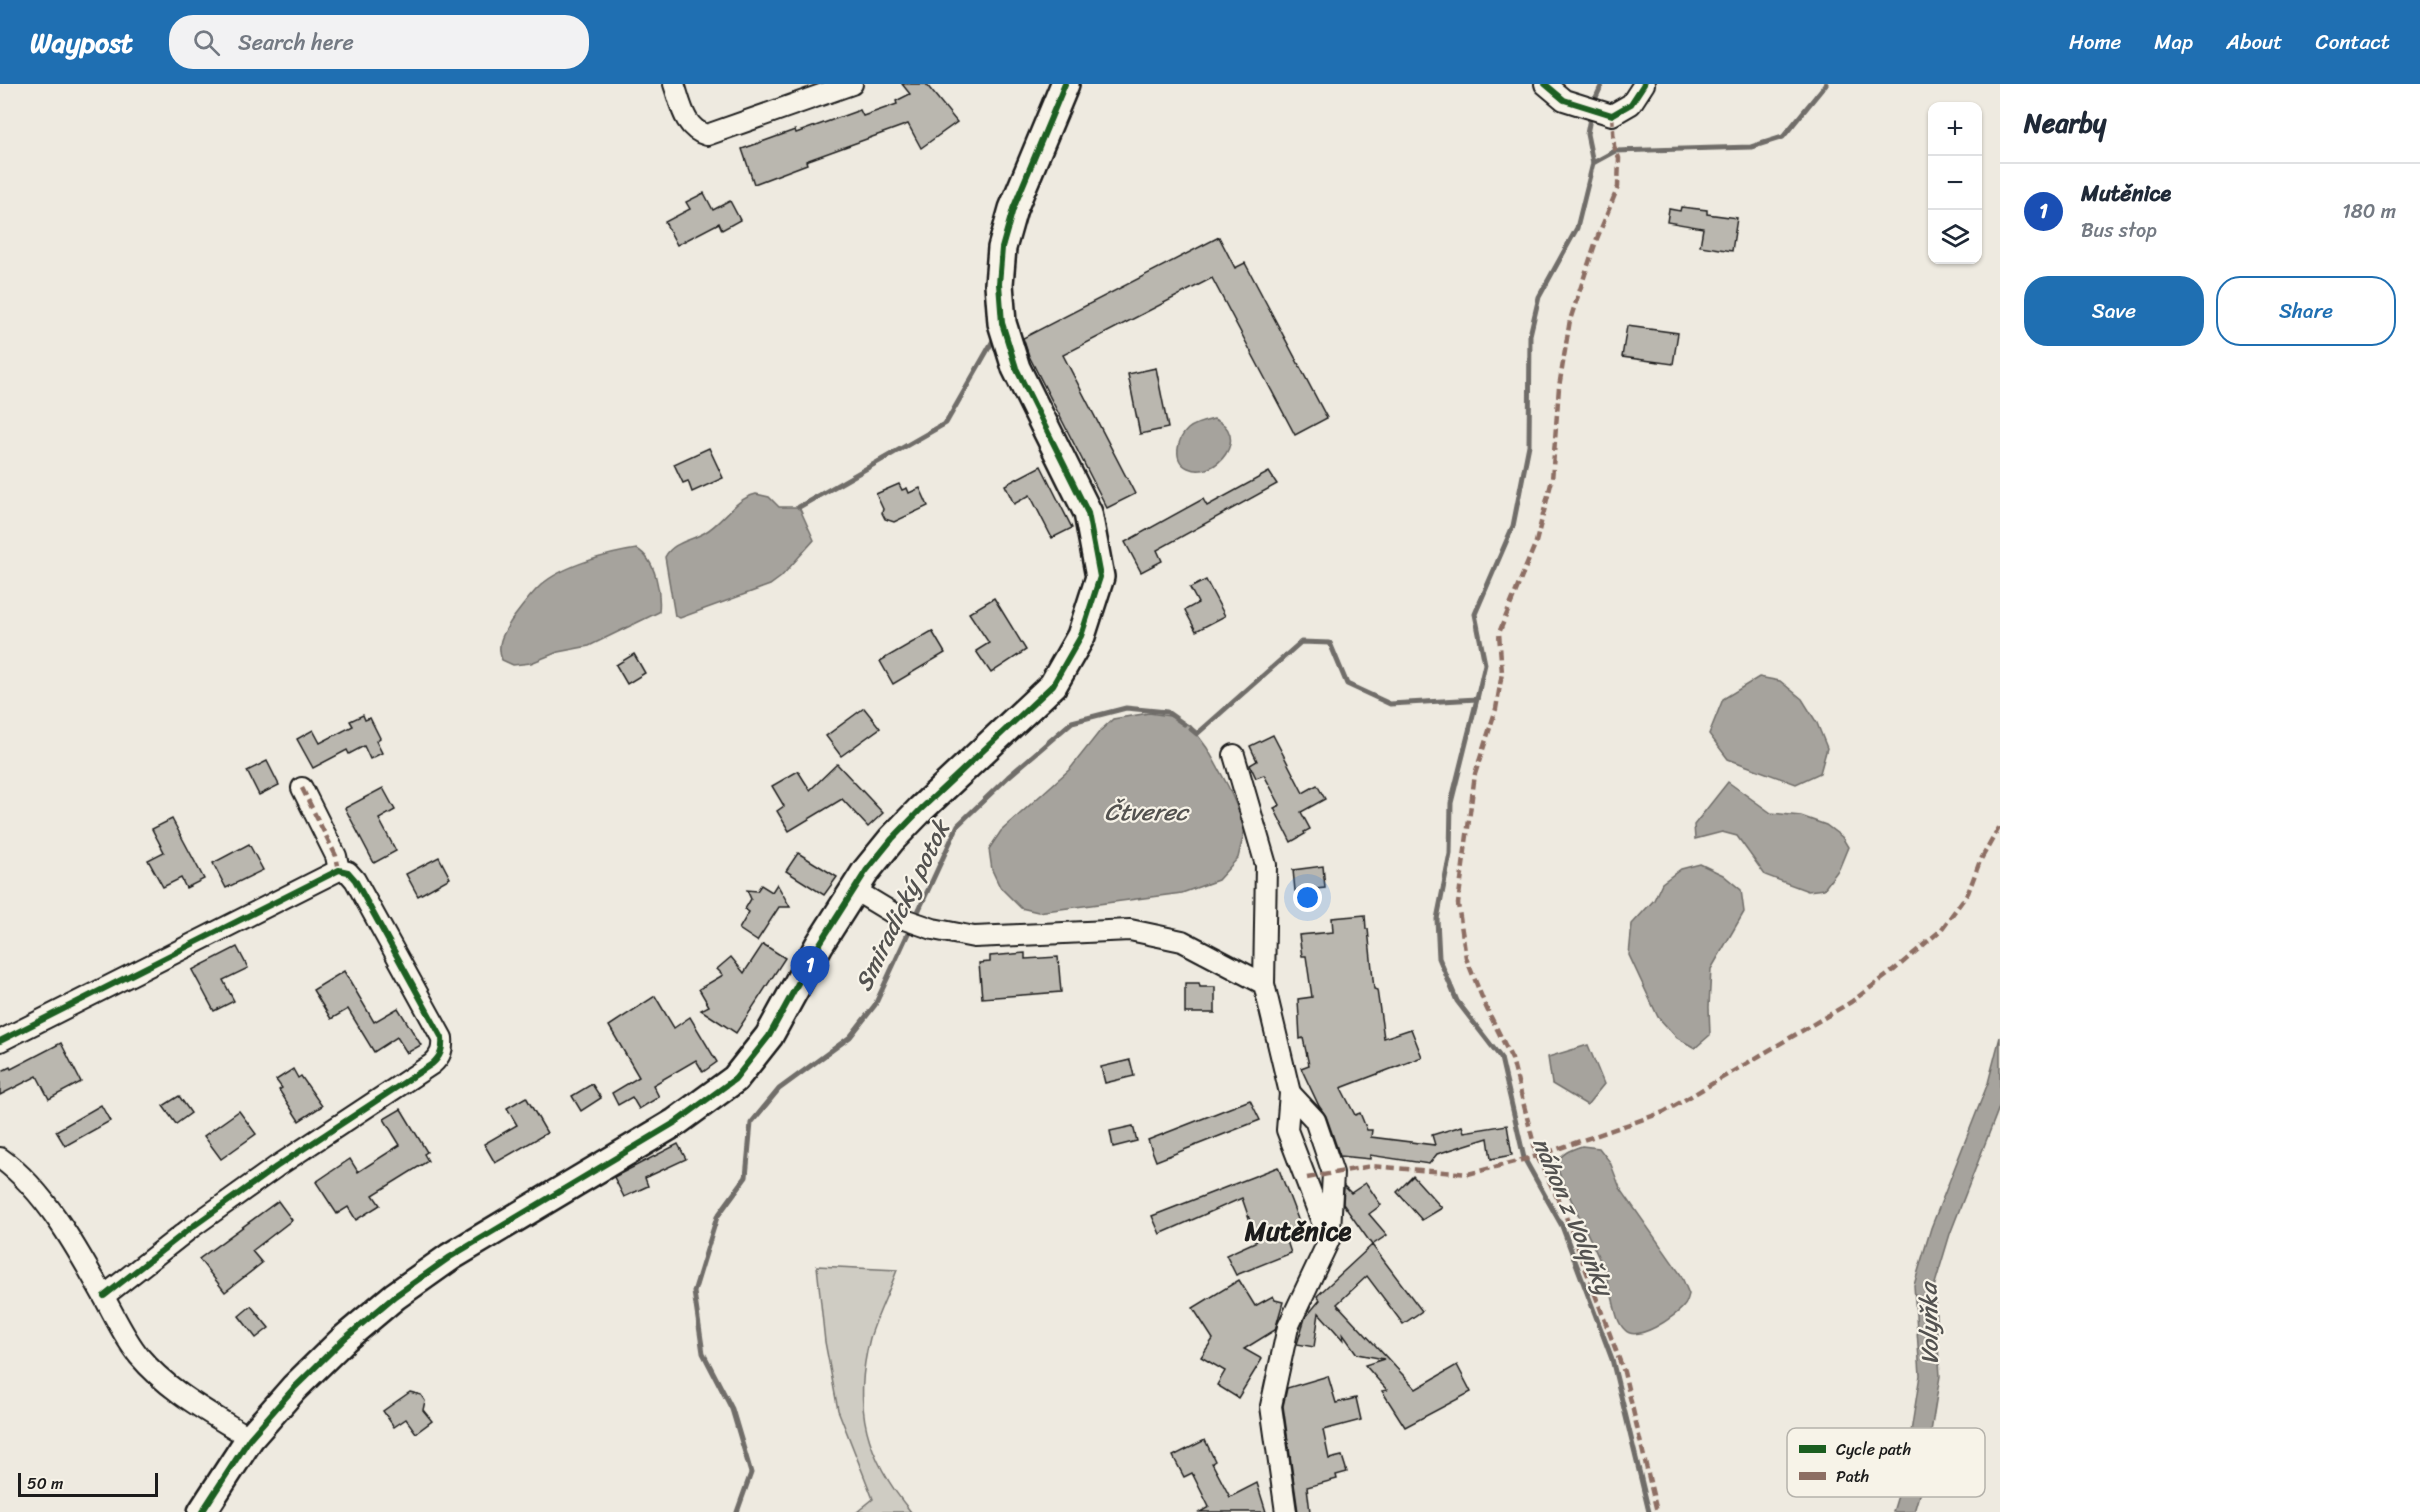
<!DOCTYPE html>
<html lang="en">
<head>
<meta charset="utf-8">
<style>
  body { margin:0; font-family:Sriracha,sans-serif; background:#f2f2f3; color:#1f2937 }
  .controls { position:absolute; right:18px; top:18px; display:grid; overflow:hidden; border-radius:12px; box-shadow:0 2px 4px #0004 }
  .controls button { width:54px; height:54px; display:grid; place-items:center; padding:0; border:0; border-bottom:2px solid #e0e1e3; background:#fff; color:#1f2937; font:30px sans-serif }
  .scale { position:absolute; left:18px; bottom:15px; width:140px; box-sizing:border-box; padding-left:6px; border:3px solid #1c1c1c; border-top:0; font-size:16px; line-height:21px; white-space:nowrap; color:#1c1c1c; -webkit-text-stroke:4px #f7f3e8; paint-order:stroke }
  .you { position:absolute; left:1308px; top:814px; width:21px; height:21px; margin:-15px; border:4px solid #fff; border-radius:50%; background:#1a73e8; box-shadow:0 0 0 9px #1a73e833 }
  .badge { display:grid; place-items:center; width:39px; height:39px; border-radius:50%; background:#1f6fb2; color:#fff; font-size:20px; font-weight:700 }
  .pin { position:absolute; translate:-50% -50px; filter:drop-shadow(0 2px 3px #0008) }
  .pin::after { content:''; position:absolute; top:32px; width:21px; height:18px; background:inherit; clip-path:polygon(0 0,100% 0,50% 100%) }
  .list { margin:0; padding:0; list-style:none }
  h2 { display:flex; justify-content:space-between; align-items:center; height:78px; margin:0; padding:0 24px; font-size:26px }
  h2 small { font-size:20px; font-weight:400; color:#747a83 }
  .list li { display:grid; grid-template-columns:39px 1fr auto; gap:18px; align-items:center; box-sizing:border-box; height:96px; padding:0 24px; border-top:2px solid #e0e1e3 }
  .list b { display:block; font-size:22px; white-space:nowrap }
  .list p { margin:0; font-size:20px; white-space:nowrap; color:#747a83 }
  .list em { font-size:20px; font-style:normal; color:#747a83 }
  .actions { display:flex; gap:12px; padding:18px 24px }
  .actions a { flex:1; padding:14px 0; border:2px solid #1f6fb2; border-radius:24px; text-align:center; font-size:21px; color:#1f6fb2 }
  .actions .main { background:#1f6fb2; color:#fff }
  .icon { flex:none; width:33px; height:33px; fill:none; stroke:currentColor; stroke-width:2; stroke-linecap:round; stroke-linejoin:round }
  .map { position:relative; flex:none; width:2000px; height:1428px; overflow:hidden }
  header { display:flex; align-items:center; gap:36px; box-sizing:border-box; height:84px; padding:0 30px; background:#1f6fb2; color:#fff }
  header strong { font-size:28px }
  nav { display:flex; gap:33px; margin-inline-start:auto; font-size:21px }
  .search { width:420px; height:54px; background:#f2f2f3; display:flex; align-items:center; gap:15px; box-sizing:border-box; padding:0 21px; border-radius:24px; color:#747a83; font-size:22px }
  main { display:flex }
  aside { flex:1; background:#fff }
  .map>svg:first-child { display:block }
</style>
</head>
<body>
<header>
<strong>Waypost</strong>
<div class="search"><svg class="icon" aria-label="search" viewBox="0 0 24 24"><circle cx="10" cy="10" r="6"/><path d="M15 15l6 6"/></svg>Search here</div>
<nav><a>Home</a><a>Map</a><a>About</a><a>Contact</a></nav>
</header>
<main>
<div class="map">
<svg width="2000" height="1428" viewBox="0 0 2000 1428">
  <rect width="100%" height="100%" fill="#eeeae0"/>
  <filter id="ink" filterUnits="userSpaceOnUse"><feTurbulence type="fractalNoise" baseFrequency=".0167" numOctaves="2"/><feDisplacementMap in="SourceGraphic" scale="12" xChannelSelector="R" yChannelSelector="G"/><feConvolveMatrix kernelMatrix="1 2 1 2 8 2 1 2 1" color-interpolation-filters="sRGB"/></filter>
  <g filter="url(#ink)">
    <!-- green -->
    <path fill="#cfccc3" stroke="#767470" stroke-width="1.5" d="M817 1182 897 1186C889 1208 877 1231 870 1254 852 1324 866 1373 911 1428H857L873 1415 838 1326 825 1258Z"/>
    <!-- water -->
    <g fill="#a6a39d" stroke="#6f6d69" stroke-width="1.5">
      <path d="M1214 335C1252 350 1216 397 1188 384 1172 377 1177 355 1188 345 1195 339 1206 337 1214 335Z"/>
      <path d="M756 410 769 413 779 423H799L814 456 781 493 770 501 680 534 675 532 665 473C673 458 690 457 704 449 724 438 734 415 756 410Z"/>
      <path d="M637 465C656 476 661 508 659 528L589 562 558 568 531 579 513 581 502 576C496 560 503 550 511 537 521 524 529 512 541 501 562 482 609 469 637 465Z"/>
      <polygon points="1759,593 1780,597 1802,615 1817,639 1827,664 1820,689 1796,700 1728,675 1709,650 1723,615"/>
      <polygon points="1149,629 1170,632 1191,642 1207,664 1228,702 1240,730 1245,745 1238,774 1218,796 1182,809 1038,828 1021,824 1000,803 992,786 989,765 1001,747 1070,685 1100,647 1113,635"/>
      <polygon points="1728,698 1771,729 1801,732 1826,741 1842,753 1848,763 1839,785 1824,805 1808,807 1765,791 1737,752 1722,748 1695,755 1694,741"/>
      <polygon points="1700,780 1723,791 1741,806 1744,828 1711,885 1709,923 1710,951 1695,964 1677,954 1658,933 1629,871 1632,840 1654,816 1662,799 1681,785"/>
      <polygon points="2000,953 2000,1021 1950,1150 1934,1203 1940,1292 1923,1397 1914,1428 1893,1428 1904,1392 1920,1291 1914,1201 1931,1144 1988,999"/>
      <polygon points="1588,961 1604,1000 1587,1021 1552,1000 1548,973"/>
      <path d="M1582 1062 1599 1064 1610 1078 1620 1104 1681 1191 1689 1210C1688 1214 1687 1219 1684 1222 1675 1233 1637 1259 1625 1246 1616 1238 1615 1223 1612 1212 1600 1166 1573 1126 1556 1081 1561 1069 1570 1066 1582 1062Z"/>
    </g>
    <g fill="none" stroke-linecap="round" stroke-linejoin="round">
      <!-- stream -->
      <g stroke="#6f6d69" stroke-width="5">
        <polyline points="1593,20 1602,0"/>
        <polyline points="1593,79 1615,67 1751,63 1783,53 1826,0"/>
        <polyline points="799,423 946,339 995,253"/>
        <polyline points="1477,615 1451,719 1450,770 1437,835 1439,874 1457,917 1501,974 1524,1074 1562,1142 1612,1275 1649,1428"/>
        <polyline points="1191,645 1197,650 1301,558 1330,559 1347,600 1390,620 1477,615 1485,580 1475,530 1513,442 1529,361 1530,251 1539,213 1577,144 1593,79 1587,50 1591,29"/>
        <polyline points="737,1428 751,1389 732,1325 703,1269 694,1208 717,1133 746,1093 751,1039 779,1005 850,953 875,921 958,741 1008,693 1072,638 1126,624 1167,628 1184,640"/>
      </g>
    </g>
    <!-- building -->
    <g fill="#bab7af" stroke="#1c1c1c" stroke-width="1.5">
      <polygon points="902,0 926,0 957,38 921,64 908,40 806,77 807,80 754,100 742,65 795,46 796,49 860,26 863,32 897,20 896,17 910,10"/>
      <polygon points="704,109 713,126 730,117 740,136 722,146 719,139 677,161 665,138 690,125 686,118"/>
      <polygon points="1681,123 1707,126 1707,130 1737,134 1732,167 1700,162 1703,144 1667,138 1669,125 1680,127"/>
      <polygon points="1219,153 1235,184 1245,179 1327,334 1295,351 1212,194 1063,271 1135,410 1107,424 1029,272 1023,254"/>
      <polygon points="1627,242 1678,249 1673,280 1622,273"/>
      <polygon points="1156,284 1168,344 1140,350 1128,290"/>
      <polygon points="709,364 723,394 692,408 688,397 683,399 674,380"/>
      <polygon points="1041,382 1072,444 1052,454 1030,411 1014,420 1005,401"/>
      <polygon points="1269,388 1277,400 1157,466 1162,477 1141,488 1125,458 1203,415 1207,422"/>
      <polygon points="899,400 902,406 907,404 909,409 920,404 928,422 894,438 885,435 882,429 883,425 876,410"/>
      <polygon points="1206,496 1225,532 1196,547 1185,526 1198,519 1190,504"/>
      <polygon points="994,514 1026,566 991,589 976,567 989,559 969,529"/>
      <polygon points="932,547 945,569 893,600 880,577"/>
      <polygon points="634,570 645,589 627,600 616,581"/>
      <polygon points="864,624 880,644 841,672 826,652"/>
      <polygon points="363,631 365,636 370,634 380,654 376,657 382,669 370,675 364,662 349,670 347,666 313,684 297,655 313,646 320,659 353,642 350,637"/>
      <polygon points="1273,651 1303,709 1317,701 1325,715 1301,728 1310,745 1304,748 1305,750 1291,758 1274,724 1280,721 1264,691 1256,694 1250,681 1257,677 1250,662"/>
      <polygon points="267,677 279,701 259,711 247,687"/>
      <polygon points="837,680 883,729 868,743 842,715 789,747 777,727 784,722 772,702 798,687 810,706"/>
      <polygon points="383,704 395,726 379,735 396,767 374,779 345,724"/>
      <polygon points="172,735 204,795 186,804 181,794 163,803 148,776 164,768 152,745"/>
      <polygon points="249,760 263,786 226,804 213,779"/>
      <polygon points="798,769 837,793 824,811 786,787"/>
      <polygon points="439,773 450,794 418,812 406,790"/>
      <polygon points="1323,782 1325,804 1295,807 1293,786"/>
      <polygon points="777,800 790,823 779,823 757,857 739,845 749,828 745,825 751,815 747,806 757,807 761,801 772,808"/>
      <polygon points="1365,831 1366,845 1368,845 1374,905 1377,906 1384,954 1411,945 1422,973 1341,1004 1355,1031 1360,1029 1367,1046 1372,1046 1371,1053 1435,1061 1432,1051 1462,1042 1464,1048 1507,1041 1512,1071 1491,1075 1488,1054 1437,1070 1429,1080 1370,1071 1370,1075 1340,1072 1326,1032 1319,1022 1301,984 1309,981 1303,954 1300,955 1298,915 1312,913 1306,872 1302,872 1299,851 1333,848 1332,834"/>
      <polygon points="763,860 785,874 736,949 701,926 709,922 699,905 723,891 717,885 731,873 744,889"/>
      <polygon points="237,863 248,884 223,896 234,917 214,927 192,886"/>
      <polygon points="1025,869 1025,875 1058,873 1061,908 982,914 979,879 990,878 990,872"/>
      <polygon points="344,887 374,938 398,924 421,961 407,969 397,953 374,968 348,925 331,935 313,906"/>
      <polygon points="1185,899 1199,899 1200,903 1215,903 1215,929 1185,929"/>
      <polygon points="655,912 674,944 690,933 717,978 703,988 696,976 653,1001 659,1013 639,1025 632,1013 618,1021 612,1009 639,993 609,942"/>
      <polygon points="61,959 81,998 49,1015 37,992 0,1011 0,988 10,983 11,985"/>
      <polygon points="1130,976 1134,992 1105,999 1101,983"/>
      <polygon points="293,985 298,994 301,992 322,1022 299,1037 279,1006 282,1004 276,996"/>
      <polygon points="592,1000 601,1014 581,1027 572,1012"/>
      <polygon points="179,1012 191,1029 176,1040 163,1022"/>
      <polygon points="526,1013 547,1049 495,1079 484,1060 517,1041 507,1024"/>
      <polygon points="1250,1016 1260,1036 1156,1077 1148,1056"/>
      <polygon points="101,1021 110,1037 65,1062 56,1047"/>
      <polygon points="401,1025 427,1068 424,1070 428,1077 373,1111 380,1121 356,1136 348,1123 337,1130 316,1098 350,1075 358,1088 400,1061 384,1035"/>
      <polygon points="239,1027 256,1050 221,1075 204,1052"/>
      <polygon points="1133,1042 1137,1057 1113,1063 1110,1047"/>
      <polygon points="678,1060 686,1075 645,1094 648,1102 624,1113 614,1093"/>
      <polygon points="1278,1083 1301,1143 1284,1148 1291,1169 1236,1191 1226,1171 1257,1157 1242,1114 1160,1150 1152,1132"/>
      <polygon points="1413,1092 1442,1124 1422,1136 1397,1108"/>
      <polygon points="1366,1099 1381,1121 1369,1130 1387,1151 1372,1161 1343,1120 1344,1102 1351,1109"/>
      <polygon points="278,1117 292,1136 252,1167 262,1179 225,1208 199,1175"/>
      <polygon points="1372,1161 1422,1227 1403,1240 1367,1192 1337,1220 1416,1305 1457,1281 1471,1308 1405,1343 1382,1307 1387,1306 1365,1281 1384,1275 1357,1270 1342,1249 1344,1257 1319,1229 1314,1263 1297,1260 1305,1234 1320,1216 1317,1212"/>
      <polygon points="1239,1196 1255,1222 1273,1212 1275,1216 1283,1218 1275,1246 1244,1265 1262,1275 1238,1314 1217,1301 1225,1287 1201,1273 1213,1255 1193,1224"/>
      <polygon points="251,1222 269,1244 256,1254 239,1232"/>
      <polygon points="1328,1292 1336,1319 1356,1314 1361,1336 1323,1346 1329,1375 1342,1372 1347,1388 1336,1391 1337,1395 1307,1403 1310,1428 1298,1428 1283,1322 1287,1304"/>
      <polygon points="410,1308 421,1311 425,1317 423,1326 432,1337 416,1349 406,1335 394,1343 383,1327"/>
      <polygon points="1205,1356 1215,1377 1212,1379 1230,1413 1257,1399 1266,1428 1200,1428 1209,1423 1192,1389 1184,1393 1173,1372"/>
    </g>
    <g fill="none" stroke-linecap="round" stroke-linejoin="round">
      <!-- street casing -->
      <g stroke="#1c1c1c" stroke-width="24">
        <g id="street">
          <path d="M674 0C681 20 684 45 707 51L852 0"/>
          <polyline points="1545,0 1564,16 1612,31 1631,20 1644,0"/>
          <polyline points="1234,671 1266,781 1264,900"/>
          <polyline points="302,704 336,772 339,786"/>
          <polyline points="853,805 901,834 933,845 974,853 1130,846 1182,857 1264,900 1290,1009 1287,1046 1329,1156 1288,1243 1271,1322 1286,1428"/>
          <path d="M0 957 339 786 348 788 355 796 442 954C443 965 441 972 432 980L276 1083 192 1143 104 1212"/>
          <polyline points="1290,1009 1315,1036 1333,1089 1330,1147"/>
          <path d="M0 1074C45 1106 78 1166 104 1213 115 1233 125 1255 139 1272 169 1308 212 1330 250 1354"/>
        </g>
      </g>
      <!-- secondary casing -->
      <g stroke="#1c1c1c" stroke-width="32">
        <polyline id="secondary" points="202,1428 250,1354 294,1304 344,1255 395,1212 450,1173 676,1038 735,995 769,952 819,861 866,787 892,755 921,725 1053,601 1081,552 1100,493 1088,429 1016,284 1002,239 999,200 1002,164 1013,125 1065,0"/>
      </g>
      <!-- street -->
      <use href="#street" stroke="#f7f3e8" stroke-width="20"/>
      <!-- secondary -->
      <use href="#secondary" stroke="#f7f3e8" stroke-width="27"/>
      <!-- quiet -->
      <g stroke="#8d6e63" stroke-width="4.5" stroke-dasharray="9 4.5" stroke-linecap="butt">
        <polyline points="1612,31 1614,62 1619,74 1618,103 1596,157 1570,236 1559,303 1552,396 1536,458 1499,549 1502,589 1496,625 1475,690 1458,820 1466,874 1486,923 1512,975 1537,1072 1565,1130 1624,1288 1657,1428"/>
        <polyline points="302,704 336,772 339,786"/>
        <polyline points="1307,1094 1371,1082 1468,1090 1537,1072 1664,1028 1851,918 1894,886 1941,846 1968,809 1980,777 2000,742"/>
      </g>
      <!-- cycleway casing -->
      <g stroke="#f7f3e8" stroke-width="10">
        <g id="cycleway">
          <polyline points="1545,0 1564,16 1612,31 1631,20 1644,0"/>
          <path d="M0 957 339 786 348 788 355 796 442 954C443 965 441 972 432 980L276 1083 192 1143 104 1212"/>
          <polyline points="202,1428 250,1354 294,1304 344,1255 395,1212 450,1173 676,1038 735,995 769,952 819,861 866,787 892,755 921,725 1053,601 1081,552 1100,493 1088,429 1016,284 1002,239 999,200 1002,164 1013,125 1065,0"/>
        </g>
      </g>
      <!-- cycleway -->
      <use href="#cycleway" stroke="#1b5e20" stroke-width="6"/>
    </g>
  </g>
  <g text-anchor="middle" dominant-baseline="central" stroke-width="4.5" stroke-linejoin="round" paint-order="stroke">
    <!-- water labels -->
    <g font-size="24" font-style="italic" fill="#535250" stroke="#f7f3e8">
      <text x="1146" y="728">Čtverec</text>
      <text transform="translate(902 822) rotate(-64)">Smiradický potok</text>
      <text transform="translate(1573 1132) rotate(67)">náhon z Volyňky</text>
      <text transform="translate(1929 1240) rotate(-91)">Volyňka</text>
    </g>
    <!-- quarter labels -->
    <g font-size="26" font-weight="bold" fill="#1c1c1c" stroke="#f7f3e8">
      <text x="1298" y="1147">Mutěnice</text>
    </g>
  </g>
  <!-- legend -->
  <rect x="1787" y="1344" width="198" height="69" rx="9" fill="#f7f3e8" stroke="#b5b2ab" stroke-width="1.5"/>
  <rect x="1799" y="1361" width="27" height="8" fill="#1b5e20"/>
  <rect x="1799" y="1388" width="27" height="8" fill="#8d6e63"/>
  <g font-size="16" fill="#1c1c1c">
    <text x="1836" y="1371">Cycle path</text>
    <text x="1836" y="1398">Path</text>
  </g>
</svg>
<div class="controls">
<button>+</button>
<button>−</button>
<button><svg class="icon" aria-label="layers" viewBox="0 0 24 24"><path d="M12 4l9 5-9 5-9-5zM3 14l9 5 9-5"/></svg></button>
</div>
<div class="scale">50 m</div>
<div class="you"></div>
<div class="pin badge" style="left:810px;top:912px;background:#1a4fb4">1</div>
</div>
<aside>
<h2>Nearby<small></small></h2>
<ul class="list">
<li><span class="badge" style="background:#1a4fb4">1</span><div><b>Mutěnice</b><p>Bus stop</p></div><em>180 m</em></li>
</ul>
<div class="actions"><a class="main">Save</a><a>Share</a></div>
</aside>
</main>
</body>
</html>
